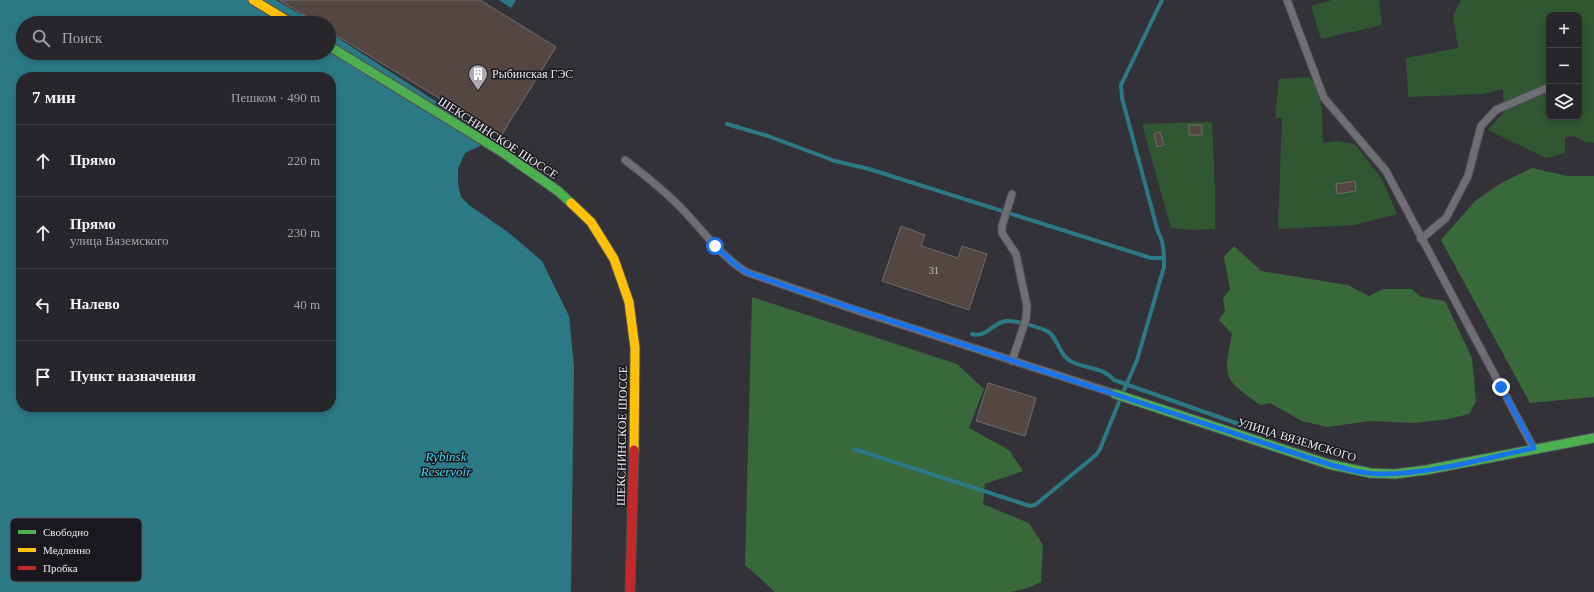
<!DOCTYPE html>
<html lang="ru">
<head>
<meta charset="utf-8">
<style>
  body { margin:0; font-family:Georgia,serif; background:#2e2e33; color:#f1f3f6 }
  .controls { position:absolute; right:12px; top:12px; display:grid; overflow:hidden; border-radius:8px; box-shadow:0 2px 6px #0003 }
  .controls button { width:36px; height:36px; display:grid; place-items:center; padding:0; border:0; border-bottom:1px solid #424347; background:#26262b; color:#f1f3f6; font:20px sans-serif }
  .stop { position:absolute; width:12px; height:12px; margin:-9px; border:3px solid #1a73e8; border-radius:50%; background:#fff }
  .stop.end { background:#1a73e8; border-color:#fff; box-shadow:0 1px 4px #0008 }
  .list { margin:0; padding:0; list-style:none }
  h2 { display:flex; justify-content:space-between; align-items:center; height:52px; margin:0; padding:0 16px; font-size:17px }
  h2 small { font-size:13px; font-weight:400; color:#a4a5a9 }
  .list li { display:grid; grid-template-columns:26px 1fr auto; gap:12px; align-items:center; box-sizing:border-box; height:72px; padding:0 16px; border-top:1px solid #424347 }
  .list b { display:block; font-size:15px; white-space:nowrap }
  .list p { margin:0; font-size:13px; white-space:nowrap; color:#a4a5a9 }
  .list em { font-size:13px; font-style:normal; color:#a4a5a9 }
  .icon { flex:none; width:22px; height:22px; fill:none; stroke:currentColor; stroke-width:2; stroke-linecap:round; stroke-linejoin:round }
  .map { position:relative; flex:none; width:1594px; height:592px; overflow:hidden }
  .search { position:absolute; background:#26262b; box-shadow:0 2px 6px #0003; left:16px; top:16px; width:320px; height:44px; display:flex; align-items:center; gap:10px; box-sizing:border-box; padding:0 14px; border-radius:22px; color:#a4a5a9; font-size:15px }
  .panel { position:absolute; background:#26262b; box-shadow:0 2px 6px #0003; left:16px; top:72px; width:320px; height:340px; border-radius:16px }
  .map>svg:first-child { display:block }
</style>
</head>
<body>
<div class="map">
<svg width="1594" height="592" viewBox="0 0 1594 592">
  <rect width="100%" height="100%" fill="#333239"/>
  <!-- green -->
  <g fill="#315632" fill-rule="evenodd">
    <polygon points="1332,0 1379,0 1382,25 1321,39 1311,6"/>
    <path d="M1461 0H1594V143L1585 142 1574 136 1565 138V153L1546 158 1488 130 1504 112 1503 89 1483 94 1408 97 1406 58 1458 48 1453 16ZM1549 15H1579V117H1549Z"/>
    <path d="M1309 77C1325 94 1322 122 1323 143L1337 141 1355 144 1382 179 1397 214 1355 225 1278 229 1282 118H1275L1279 79Z"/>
    <polygon points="1212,122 1215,189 1215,229 1192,230 1171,228 1142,124"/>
  </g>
  <!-- forest -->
  <g fill="#39683b">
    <polygon points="1532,168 1567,176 1594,176 1594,397 1530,403 1441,240 1475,201 1503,182"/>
    <path d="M1234 246 1261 271 1348 285 1369 296 1383 289H1412L1421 297 1445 301 1472 358 1476 402 1469 414 1449 419 1414 423 1370 421 1327 427 1302 421 1270 403 1260 405C1223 378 1223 379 1232 334L1219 320 1225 311 1223 298 1230 289 1224 257Z"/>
    <polygon points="752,297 957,364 984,389 969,428 1009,450 1023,471 985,484 983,504 1029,523 1043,545 1041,582 1028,588 1011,592 775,592 745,565"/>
  </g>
  <!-- water -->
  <g fill="#2c7986" fill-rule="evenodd">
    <path d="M0 0H276L315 23H23V53H329V32L483 132 484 144 465 153 458 169V184L461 197 469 205 509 233 542 261 569 316 574 366 571 592H0ZM21 77H331V407H21Z"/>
    <polygon points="499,0 516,0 511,8"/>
  </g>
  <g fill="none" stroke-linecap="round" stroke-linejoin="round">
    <!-- stream -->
    <g stroke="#2c7986" stroke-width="4">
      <polyline points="727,124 768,136 835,161 869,169 1151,258 1164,258"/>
      <path d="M972 334C986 339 995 320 1008 321 1017 321 1044 328 1050 333 1059 342 1060 356 1072 362 1087 369 1103 367 1114 380L1247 427"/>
      <path d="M1124 390 1137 360 1164 267C1164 255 1164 241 1158 232L1122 98 1121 85 1162 0"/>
      <polyline points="854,449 1030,506 1035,505 1096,455 1100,449 1119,402"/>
    </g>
    <!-- river -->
    <polyline stroke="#2c7986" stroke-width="23" points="309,23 324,0"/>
  </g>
  <!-- building -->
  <g fill="#544742" stroke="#6f6c6d">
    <polygon points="279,0 480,0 556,47 501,136 329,31 329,23 317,23"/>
    <rect x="1189" y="125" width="13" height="10"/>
    <polygon points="1160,132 1164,145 1157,147 1154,134"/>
    <polygon points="1355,181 1356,191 1337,194 1336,184"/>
    <polygon points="901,226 925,235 921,246 958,258 962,246 987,254 969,310 882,281"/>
    <polygon points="988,383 1036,398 1025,436 976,421"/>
  </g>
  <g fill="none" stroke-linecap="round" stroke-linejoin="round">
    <!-- lane casing -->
    <g stroke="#515057" stroke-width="9">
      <g id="lane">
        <polyline points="1287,0 1324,98 1386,171 1533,447"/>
        <path d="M625 160C646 176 666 192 684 211 704 232 721 256 746 272L859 311 1113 393"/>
        <polyline points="1421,239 1446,218 1468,176 1481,126 1496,110 1549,87"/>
        <polyline points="1012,361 1026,319 1027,306 1016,254 1002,233 1002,226 1012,194"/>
      </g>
    </g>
    <!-- fast casing -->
    <g stroke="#515057" stroke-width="11">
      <g id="fast">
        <polyline points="329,46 502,152 558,191 571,203"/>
        <polyline points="1115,394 1328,464 1370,473 1395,474 1426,470 1594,438"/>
      </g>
    </g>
    <!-- slow casing -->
    <g stroke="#515057" stroke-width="11">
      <g id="slow">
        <polyline points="253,0 291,23"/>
        <polyline points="571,203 591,222 614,259 629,302 635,348 634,450"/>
      </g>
    </g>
    <!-- jam casing -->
    <g stroke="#515057" stroke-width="11">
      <polyline id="jam" points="630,592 634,450"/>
    </g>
    <!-- lane -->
    <use href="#lane" stroke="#6f6e74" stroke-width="7"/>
    <!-- fast -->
    <use href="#fast" stroke="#4caf50" stroke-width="9"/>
    <!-- slow -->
    <use href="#slow" stroke="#ffc107" stroke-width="9"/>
    <!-- jam -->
    <use href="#jam" stroke="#c62828" stroke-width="9"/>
  </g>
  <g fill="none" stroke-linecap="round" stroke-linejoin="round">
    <!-- route -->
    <path stroke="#1a73e8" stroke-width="5" d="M715 246 736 265 746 272 803 292 1328 464C1346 469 1364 474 1382 474 1431 474 1486 458 1534 448L1501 387"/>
  </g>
  <!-- icons -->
  <defs>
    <g id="building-pin" transform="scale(1)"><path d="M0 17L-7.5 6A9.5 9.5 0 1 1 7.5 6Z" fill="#aaa9b1" stroke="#1a181e"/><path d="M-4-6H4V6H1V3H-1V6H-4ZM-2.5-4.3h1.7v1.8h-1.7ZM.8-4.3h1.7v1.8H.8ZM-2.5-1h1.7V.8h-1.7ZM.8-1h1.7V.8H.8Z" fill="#fff"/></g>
  </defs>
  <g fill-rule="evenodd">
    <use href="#building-pin" x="478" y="74"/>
  </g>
  <g text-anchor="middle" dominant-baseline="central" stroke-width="3" stroke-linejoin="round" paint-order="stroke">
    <!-- number labels -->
    <g font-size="10" fill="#c4c0c5">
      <text x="934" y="270">31</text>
    </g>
    <!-- poi labels -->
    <g font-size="12" fill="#eae9f1" stroke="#1a181e" text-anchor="start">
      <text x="492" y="74">Рыбинская ГЭС</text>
    </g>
    <!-- street labels -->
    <g font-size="12" fill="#eae9f1" stroke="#1a181e">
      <text transform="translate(498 138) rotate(33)">ШЕКСНИНСКОЕ ШОССЕ</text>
      <text transform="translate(622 436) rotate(-89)">ШЕКСНИНСКОЕ ШОССЕ</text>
      <text transform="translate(1297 440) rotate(17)">УЛИЦА ВЯЗЕМСКОГО</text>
    </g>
    <!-- water labels -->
    <g font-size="13" font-style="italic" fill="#36daf3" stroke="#1a181e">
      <text x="446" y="456">Rybinsk<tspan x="446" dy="15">Reservoir</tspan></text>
    </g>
  </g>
  <!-- legend -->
  <rect x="10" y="518" width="132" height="64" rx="6" fill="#1a181e" stroke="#58575d" stroke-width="1"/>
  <rect x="18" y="530" width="18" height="4" fill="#4caf50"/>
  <rect x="18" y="548" width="18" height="4" fill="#ffc107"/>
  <rect x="18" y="566" width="18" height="4" fill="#c62828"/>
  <g font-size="11" fill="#eae9f1">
    <text x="43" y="536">Свободно</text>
    <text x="43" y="554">Медленно</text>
    <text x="43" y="572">Пробка</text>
  </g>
</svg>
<div class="controls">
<button>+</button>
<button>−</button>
<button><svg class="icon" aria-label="layers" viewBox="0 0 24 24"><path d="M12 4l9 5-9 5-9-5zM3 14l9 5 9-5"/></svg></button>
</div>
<div class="stop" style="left:715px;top:246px"></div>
<div class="stop end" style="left:1501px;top:387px"></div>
<div class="search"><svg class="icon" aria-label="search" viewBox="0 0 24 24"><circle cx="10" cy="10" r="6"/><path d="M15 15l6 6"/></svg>Поиск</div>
<section class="panel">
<h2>7 мин<small>Пешком · 490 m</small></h2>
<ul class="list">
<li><svg class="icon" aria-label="ahead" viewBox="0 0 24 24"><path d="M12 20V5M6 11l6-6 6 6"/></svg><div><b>Прямо</b></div><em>220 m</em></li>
<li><svg class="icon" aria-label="ahead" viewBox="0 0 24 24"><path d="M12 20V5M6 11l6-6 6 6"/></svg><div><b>Прямо</b><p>улица Вяземского</p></div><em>230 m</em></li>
<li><svg class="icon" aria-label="left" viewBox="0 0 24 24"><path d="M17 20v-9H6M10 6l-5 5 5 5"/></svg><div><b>Налево</b></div><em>40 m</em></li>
<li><svg class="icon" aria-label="arrive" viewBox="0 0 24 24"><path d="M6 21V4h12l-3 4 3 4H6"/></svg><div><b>Пункт назначения</b></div></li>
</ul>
</section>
</div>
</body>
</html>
